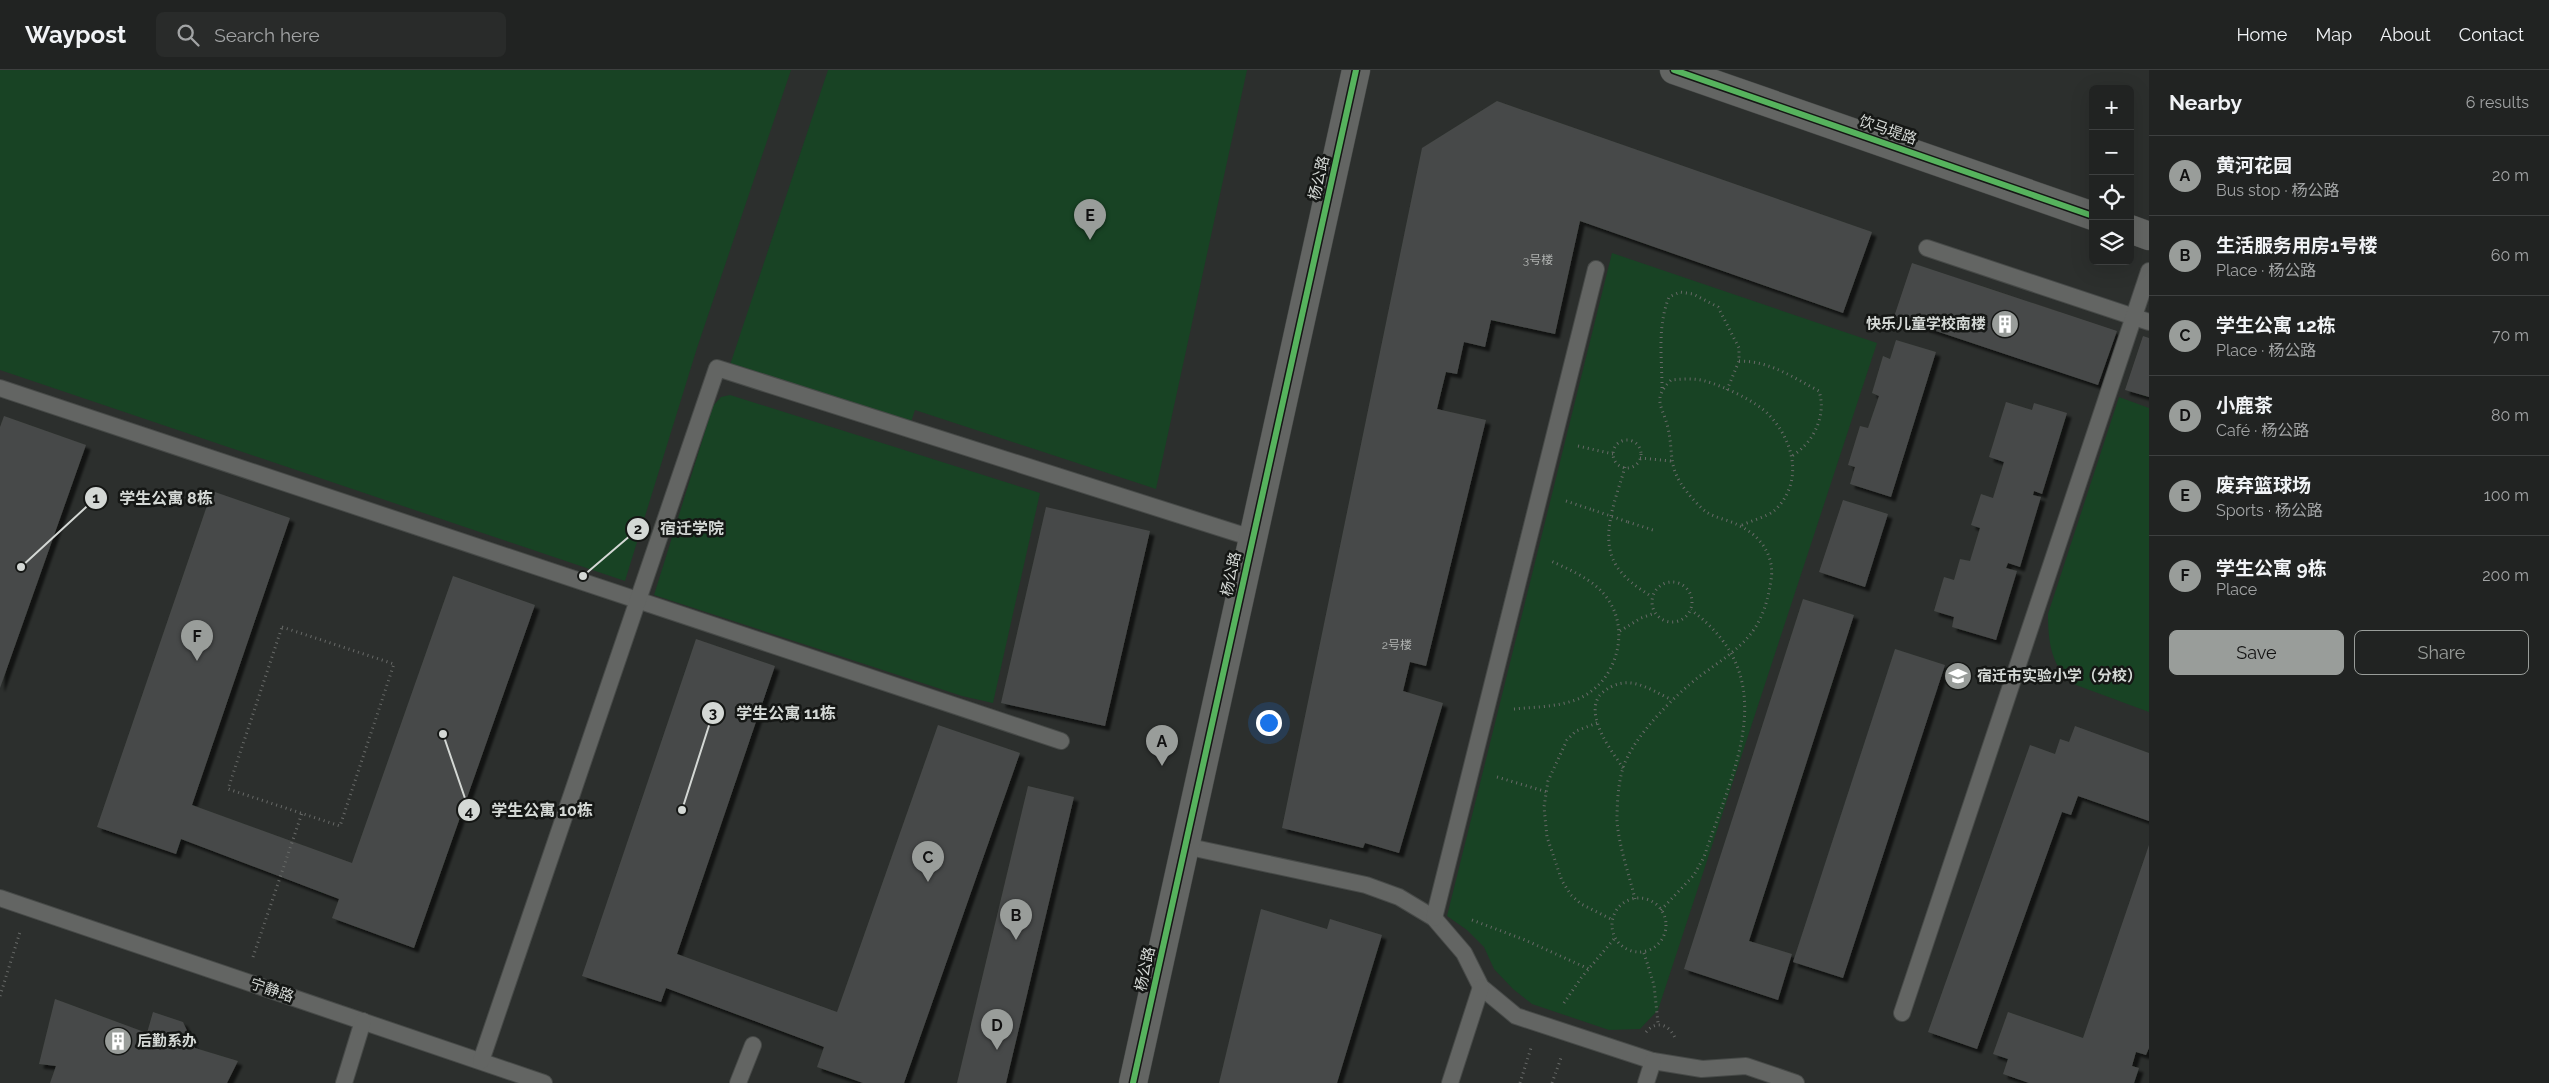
<!DOCTYPE html>
<html lang="en">
<head>
<meta charset="utf-8">
<style>
  body { margin:0; font-family:Raleway,"Noto Sans SC",sans-serif; background:#292b2a; color:#f1f3f6 }
  .controls { position:absolute; right:15px; top:15px; display:grid; overflow:hidden; border-radius:8px; box-shadow:0 5px 20px #0002 }
  .controls button { width:45px; height:45px; display:grid; place-items:center; padding:0; border:0; border-bottom:1px solid #3e4040; background:#212322; color:#f1f3f6; font:25px sans-serif }
  .you { position:absolute; left:1268px; top:652px; width:18px; height:18px; margin:-12px; border:4px solid #fff; border-radius:50%; background:#1a73e8; box-shadow:0 0 0 8px #1a73e833 }
  .badge { display:grid; place-items:center; width:32px; height:32px; border-radius:50%; background:#999d9a; color:#111; font-size:16px; font-weight:700 }
  .pin { position:absolute; translate:-50% -41px; filter:drop-shadow(0 1px 2px #0008) }
  .pin::after { content:''; position:absolute; top:26px; width:18px; height:15px; background:inherit; clip-path:polygon(0 0,100% 0,50% 100%) }
  .list { margin:0; padding:0; list-style:none }
  h2 { display:flex; justify-content:space-between; align-items:center; height:65px; margin:0; padding:0 20px; font-size:21px }
  h2 small { font-size:16px; font-weight:400; color:#a2a4a5 }
  .list li { display:grid; grid-template-columns:32px 1fr auto; gap:15px; align-items:center; box-sizing:border-box; height:80px; padding:0 20px; border-top:1px solid #3e4040 }
  .list b { display:block; font-size:19px; white-space:nowrap }
  .list p { margin:0; font-size:16px; white-space:nowrap; color:#a2a4a5 }
  .list em { font-size:16px; font-style:normal; color:#a2a4a5 }
  .actions { display:flex; gap:10px; padding:15px 20px }
  .actions a { flex:1; padding:11px 0; border:1px solid #999d9a; border-radius:8px; text-align:center; font-size:18px; color:#999d9a }
  .actions .main { background:#999d9a; color:#111 }
  .icon { flex:none; width:28px; height:28px; fill:none; stroke:currentColor; stroke-width:2; stroke-linecap:round; stroke-linejoin:round }
  .map { position:relative; flex:none; width:2149px; height:1013px; overflow:hidden }
  header { display:flex; align-items:center; gap:30px; box-sizing:border-box; height:70px; padding:0 25px; background:#212322; border-bottom:1px solid #3e4040 }
  header strong { font-size:24px }
  nav { display:flex; gap:28px; margin-inline-start:auto; font-size:18px }
  .search { width:350px; height:45px; background:#292b2a; display:flex; align-items:center; gap:12px; box-sizing:border-box; padding:0 18px; border-radius:8px; color:#a2a4a5; font-size:19px }
  main { display:flex }
  aside { flex:1; background:#212322 }
  .map>svg:first-child { display:block }
</style>
</head>
<body>
<header>
<strong>Waypost</strong>
<div class="search"><svg class="icon" aria-label="search" viewBox="0 0 24 24"><circle cx="10" cy="10" r="6"/><path d="M15 15l6 6"/></svg>Search here</div>
<nav><a>Home</a><a>Map</a><a>About</a><a>Contact</a></nav>
</header>
<main>
<div class="map">
<svg width="2149" height="1013" viewBox="0 0 2149 1013">
  <defs>
    <filter id="shadow"><feDropShadow dx="4.5" dy="4.5" stdDeviation="1" flood-color="#0009"/></filter>
  </defs>
  <rect width="100%" height="100%" fill="#2c2f2d"/>
  <!-- green -->
  <g fill="#184324">
    <polygon points="0,0 791,0 697,278 625,511 0,300"/>
    <polygon points="828,0 1247,0 1156,419 915,340 911,352 730,295"/>
    <polygon points="1612,183 1877,273 1658,940 1640,959 1609,960 1532,934 1513,919 1494,899 1484,877 1467,860 1447,846"/>
    <polygon points="730,325 1040,423 993,633 962,626 654,525 713,336 721,327"/>
    <path d="M2119 327 2149 338V642L2076 615C2051 600 2048 571 2048 544Z"/>
  </g>
  <!-- building -->
  <g fill="#474a48" filter="url(#shadow)">
    <polygon points="1497,31 1872,162 1843,243 1580,151 1555,264 1491,250 1485,277 1464,272 1457,304 1446,302 1437,339 1486,350 1426,596 1410,592 1403,621 1443,633 1399,783 1365,773 1363,778 1282,758 1422,78"/>
    <polygon points="1912,193 2117,261 2098,315 1894,247"/>
    <polygon points="2143,266 2149,268 2149,327 2125,320"/>
    <polygon points="1896,270 1936,282 1891,427 1850,414 1855,397 1848,395 1860,356 1868,358 1879,326 1872,323 1883,286 1890,289"/>
    <polygon points="2006,332 2032,340 2034,333 2067,343 2042,424 2034,421 2033,425 2041,427 2020,497 2008,493 2006,498 2017,501 1996,570 1952,557 1954,547 1934,541 1944,507 1954,510 1960,489 1970,491 1980,458 1971,455 1981,424 1993,428 2004,392 1989,387"/>
    <polygon points="4,346 86,375 0,618 0,357"/>
    <polygon points="212,421 290,448 192,735 352,793 453,506 535,535 414,878 332,848 339,829 181,769 176,784 97,757"/>
    <polygon points="1843,430 1888,444 1865,517 1819,502"/>
    <polygon points="1046,437 1150,461 1105,656 1001,633"/>
    <polygon points="1803,529 1854,545 1749,871 1792,884 1778,930 1684,899"/>
    <polygon points="696,569 775,596 677,884 837,942 938,655 1020,683 904,1013 863,1013 817,997 824,977 666,918 661,932 582,906"/>
    <polygon points="1895,579 1945,595 1843,908 1793,892"/>
    <polygon points="2075,656 2149,683 2149,751 2078,726 2071,745 2062,742 1977,979 1928,962 2030,675 2055,684 2060,669 2069,672"/>
    <polygon points="1028,716 1074,727 1006,1013 957,1013"/>
    <polygon points="2149,775 2149,978 2146,985 2136,982 2132,996 2139,998 2134,1013 2029,1013 2003,1004 2008,989 1993,984 2008,942 2083,968"/>
    <polygon points="1261,839 1327,859 1330,849 1382,865 1337,1013 1219,1013"/>
    <polygon points="55,929 147,963 153,942 183,952 195,978 238,991 227,1013 50,1013 56,996 39,994"/>
  </g>
  <g fill="none" stroke-linecap="round" stroke-linejoin="round">
    <!-- service casing -->
    <g stroke="#474a48" stroke-width="18">
      <g id="service">
        <polyline points="1927,178 2149,252"/>
        <polyline points="0,318 1061,671"/>
        <polyline points="1185,776 1366,815 1399,827 1434,848 1464,883 1481,917 1516,946 1653,991 1702,999 1746,996 1796,1013"/>
        <polyline points="0,828 544,1013"/>
        <polyline points="1434,848 1596,199"/>
        <polyline points="1902,943 2149,201"/>
        <polyline points="481,991 717,298 1252,468"/>
        <polyline points="344,1013 363,951"/>
        <polyline points="738,1013 753,975"/>
        <polyline points="1450,1013 1481,917"/>
        <polyline points="1646,1013 1653,991"/>
      </g>
    </g>
    <!-- minor casing -->
    <g stroke="#474a48" stroke-width="29">
      <g id="minor">
        <polyline points="1674,0 2093,146"/>
        <polyline points="2130,159 2149,166"/>
        <polyline points="1133,1013 1356,0"/>
      </g>
    </g>
    <!-- path -->
    <g stroke="#686a68" stroke-width="3" stroke-dasharray="1 4" stroke-linecap="butt">
      <path d="M1739 291C1770 291 1792 307 1819 321 1827 346 1813 373 1792 386"/>
      <path d="M1662 318C1662 287 1657 257 1669 227L1680 222 1693 224 1718 237 1739 278V291L1727 320"/>
      <circle cx="1627" cy="384" r="14"/>
      <polyline points="1578,376 1613,384"/>
      <polyline points="1640,388 1671,391"/>
      <path d="M1625 397C1616 430 1595 474 1622 503 1630 513 1642 520 1652 527"/>
      <polyline points="1566,431 1593,440"/>
      <polyline points="1628,452 1656,461"/>
      <circle cx="1672" cy="532" r="20"/>
      <polygon points="282,557 394,594 340,756 228,719"/>
      <polyline points="1620,561 1641,548 1655,543"/>
      <path d="M1514 639C1535 637 1558 637 1578 629 1618 612 1633 556 1603 523 1590 508 1568 499 1551 491"/>
      <polyline points="1597,653 1576,661 1567,670 1548,711 1544,737 1547,767 1562,811 1571,825 1581,834 1613,850"/>
      <path d="M1623 698C1614 684 1601 668 1597 651 1594 642 1594 630 1602 623 1627 602 1647 618 1672 630"/>
      <polyline points="1497,707 1547,722"/>
      <circle cx="1639" cy="855" r="27"/>
      <path d="M1635 829C1629 804 1619 777 1617 751 1617 734 1618 714 1623 698 1632 668 1675 625 1700 606 1741 576 1763 565 1771 510 1775 487 1761 466 1740 456 1730 450 1718 449 1708 443 1701 439 1692 428 1687 422 1667 397 1674 385 1668 358 1663 336 1651 330 1671 310 1682 309 1694 308 1705 311 1723 316 1756 331 1769 345 1794 371 1804 412 1775 440 1767 447 1750 451 1740 456"/>
      <path d="M1661 840 1694 805 1704 787C1733 699 1785 609 1691 540"/>
      <polyline points="1472,850 1525,870 1589,899"/>
      <polyline points="1644,883 1654,915 1658,953"/>
      <polyline points="253,887 302,743"/>
      <polyline points="0,926 20,862"/>
      <polyline points="1564,933 1581,908 1614,869"/>
      <path d="M1646 962C1656 950 1669 954 1675 968"/>
      <polyline points="1520,1013 1531,978"/>
      <polyline points="1552,1013 1561,988"/>
    </g>
    <!-- service -->
    <use href="#service" stroke="#636563" stroke-width="16"/>
    <!-- minor -->
    <use href="#minor" stroke="#636563" stroke-width="28"/>
    <!-- path-bridge -->
    <polyline stroke="#686a68" stroke-width="3" stroke-dasharray="1 4" stroke-linecap="butt" points="1593,440 1628,452"/>
    <!-- cycleway casing -->
    <g stroke="#151715" stroke-width="9">
      <g id="cycleway">
        <polyline points="1674,0 2093,146"/>
        <polyline points="1133,1013 1356,0"/>
      </g>
    </g>
    <!-- cycleway -->
    <use href="#cycleway" stroke="#56b35d" stroke-width="6"/>
  </g>
  <!-- icons -->
  <defs>
    <g id="building-disc" transform="scale(1.4375)"><circle r="9.5" fill="#999d9a" stroke="#151715"/><path d="M-4-6H4V6H1V3H-1V6H-4ZM-2.5-4.3h1.7v1.8h-1.7ZM.8-4.3h1.7v1.8H.8ZM-2.5-1h1.7V.8h-1.7ZM.8-1h1.7V.8H.8Z" fill="#fff"/></g>
    <g id="school-disc" transform="scale(1.4375)"><circle r="9.5" fill="#999d9a" stroke="#151715"/><path d="M0-5L7-2L0 1L-7-2ZM-4 1L0 2.5L4 1V4Q0 6-4 4Z" fill="#fff"/></g>
  </defs>
  <g fill-rule="evenodd">
    <use href="#building-disc" x="2005" y="254"/>
    <use href="#school-disc" x="1958" y="606"/>
    <use href="#building-disc" x="118" y="971"/>
  </g>
  <g text-anchor="middle" dominant-baseline="central" stroke-width="5" stroke-linejoin="round" paint-order="stroke">
    <!-- number labels -->
    <g font-size="12" fill="#b1b4b2">
      <text x="1538" y="190">3号楼</text>
      <text x="1397" y="575">2号楼</text>
    </g>
    <!-- street labels -->
    <g font-size="15" fill="#d4d8d5" stroke="#151715">
      <text transform="translate(1888 60) rotate(19)">饮马堤路</text>
      <text transform="translate(1319 108) rotate(-77)">杨公路</text>
      <text transform="translate(1231 504) rotate(-78)">杨公路</text>
      <text transform="translate(1145 899) rotate(-78)">杨公路</text>
      <text transform="translate(272 920) rotate(19)">宁静路</text>
    </g>
    <!-- poi labels -->
    <g font-size="15" font-weight="bold" fill="#d4d8d5" stroke="#151715" text-anchor="start">
      <text x="1986" y="254" text-anchor="end">快乐儿童学校南楼</text>
      <text x="1977" y="606">宿迁市实验小学（分校）</text>
      <text x="137" y="971">后勤系办</text>
    </g>
  </g>
  <!-- callouts -->
  <path fill="none" stroke="#d4d8d5" stroke-width="2" d="M21 497L96 428M583 506L638 459M682 740L713 643M443 664L469 740"/>
  <g fill="#d4d8d5" stroke="#151715" stroke-width="2">
    <circle cx="21" cy="497" r="5"/>
    <circle cx="583" cy="506" r="5"/>
    <circle cx="682" cy="740" r="5"/>
    <circle cx="443" cy="664" r="5"/>
    <circle cx="96" cy="428" r="12"/>
    <circle cx="638" cy="459" r="12"/>
    <circle cx="713" cy="643" r="12"/>
    <circle cx="469" cy="740" r="12"/>
  </g>
  <g font-size="15" text-anchor="middle" font-weight="bold" fill="#111">
    <text x="96" y="433">1</text>
    <text x="638" y="464">2</text>
    <text x="713" y="648">3</text>
    <text x="469" y="746">4</text>
  </g>
  <g font-size="16" text-anchor="middle" font-weight="bold" fill="#d4d8d5" stroke="#151715" stroke-width="5" stroke-linejoin="round" paint-order="stroke">
    <text x="166" y="434">学生公寓 8栋</text>
    <text x="692" y="464">宿迁学院</text>
    <text x="786" y="649">学生公寓 11栋</text>
    <text x="542" y="746">学生公寓 10栋</text>
  </g>
</svg>
<div class="controls">
<button>+</button>
<button>−</button>
<button><svg class="icon" aria-label="locate" viewBox="0 0 24 24"><circle cx="12" cy="12" r="6"/><path d="M12 2v4M12 18v4M2 12h4M18 12h4"/></svg></button>
<button><svg class="icon" aria-label="layers" viewBox="0 0 24 24"><path d="M12 4l9 5-9 5-9-5zM3 14l9 5 9-5"/></svg></button>
</div>
<div class="you"></div>
<div class="pin badge" style="left:1162px;top:696px">A</div>
<div class="pin badge" style="left:1016px;top:870px">B</div>
<div class="pin badge" style="left:928px;top:812px">C</div>
<div class="pin badge" style="left:997px;top:980px">D</div>
<div class="pin badge" style="left:1090px;top:170px">E</div>
<div class="pin badge" style="left:197px;top:591px">F</div>
</div>
<aside>
<h2>Nearby<small>6 results</small></h2>
<ul class="list">
<li><span class="badge">A</span><div><b>黄河花园</b><p>Bus stop · 杨公路</p></div><em>20 m</em></li>
<li><span class="badge">B</span><div><b>生活服务用房1号楼</b><p>Place · 杨公路</p></div><em>60 m</em></li>
<li><span class="badge">C</span><div><b>学生公寓 12栋</b><p>Place · 杨公路</p></div><em>70 m</em></li>
<li><span class="badge">D</span><div><b>小鹿茶</b><p>Café · 杨公路</p></div><em>80 m</em></li>
<li><span class="badge">E</span><div><b>废弃篮球场</b><p>Sports · 杨公路</p></div><em>100 m</em></li>
<li><span class="badge">F</span><div><b>学生公寓 9栋</b><p>Place</p></div><em>200 m</em></li>
</ul>
<div class="actions"><a class="main">Save</a><a>Share</a></div>
</aside>
</main>
</body>
</html>
